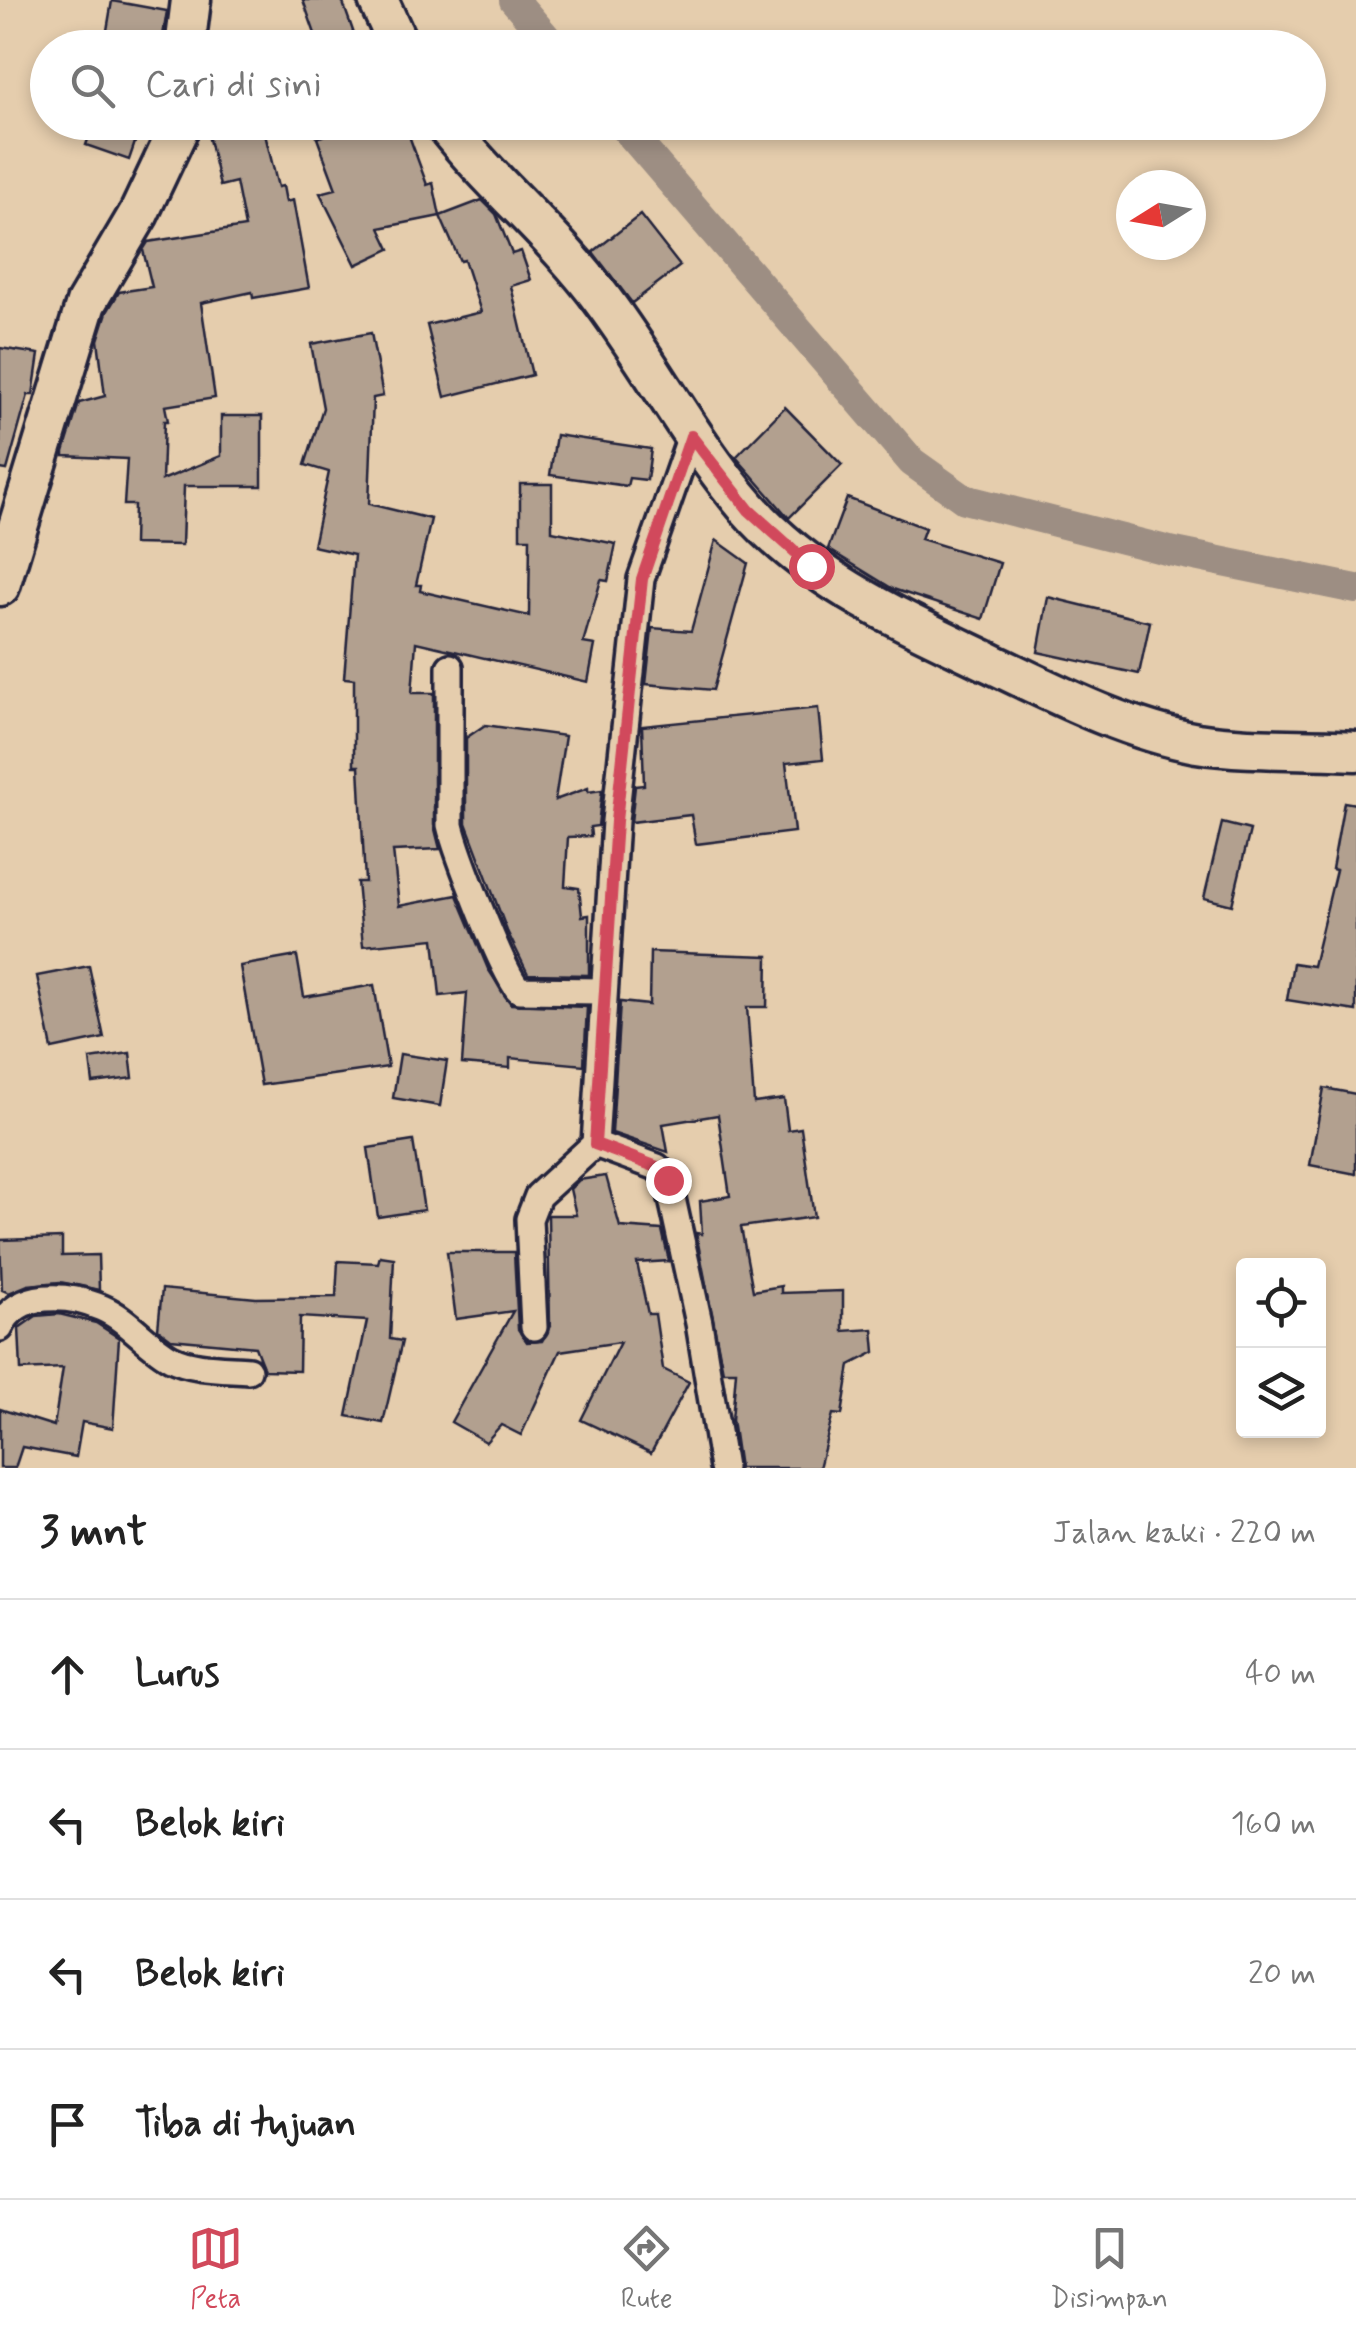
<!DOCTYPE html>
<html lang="id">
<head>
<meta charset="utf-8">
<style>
  body { margin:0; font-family:Mynerve,sans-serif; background:#f2f2f2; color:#222 }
  .controls { position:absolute; right:30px; bottom:30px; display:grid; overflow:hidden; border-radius:10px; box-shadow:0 5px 15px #0003 }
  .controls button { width:90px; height:90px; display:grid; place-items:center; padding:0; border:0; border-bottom:2px solid #e0e0e0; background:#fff; color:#222; font:50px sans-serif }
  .compass { position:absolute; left:1116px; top:170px; width:90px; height:90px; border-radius:50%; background:#fff; box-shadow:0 5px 15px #0003; rotate:259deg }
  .stop { position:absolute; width:30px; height:30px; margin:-22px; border:8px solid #d1495b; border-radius:50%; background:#fff }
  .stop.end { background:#d1495b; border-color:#fff; box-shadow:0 2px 10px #0008 }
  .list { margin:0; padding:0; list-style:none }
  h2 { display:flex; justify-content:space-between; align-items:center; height:130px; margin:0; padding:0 40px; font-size:42px }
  h2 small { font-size:32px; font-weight:400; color:#767676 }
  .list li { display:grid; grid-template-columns:65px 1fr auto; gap:30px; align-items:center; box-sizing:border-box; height:150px; padding:0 40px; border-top:2px solid #e0e0e0 }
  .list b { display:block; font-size:38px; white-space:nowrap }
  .list em { font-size:32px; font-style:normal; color:#767676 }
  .icon { flex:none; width:55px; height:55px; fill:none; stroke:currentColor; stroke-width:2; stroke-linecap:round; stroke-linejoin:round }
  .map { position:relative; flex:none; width:1356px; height:1468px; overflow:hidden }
  .search { position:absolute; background:#fff; box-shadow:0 5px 15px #0003; left:30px; right:30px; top:30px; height:110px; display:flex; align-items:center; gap:25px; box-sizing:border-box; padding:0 35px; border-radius:55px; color:#767676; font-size:38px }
  .sheet { height:730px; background:#fff }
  nav { display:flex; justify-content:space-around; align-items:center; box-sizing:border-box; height:140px; border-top:2px solid #e0e0e0; background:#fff; font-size:28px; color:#767676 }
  nav a { display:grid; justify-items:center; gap:5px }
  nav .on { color:#d1495b }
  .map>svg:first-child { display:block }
</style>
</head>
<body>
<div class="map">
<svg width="1356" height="1468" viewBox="0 0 1356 1468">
  <rect width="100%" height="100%" fill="#e5cdad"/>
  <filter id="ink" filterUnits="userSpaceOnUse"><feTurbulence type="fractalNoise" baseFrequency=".01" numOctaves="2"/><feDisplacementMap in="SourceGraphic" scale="20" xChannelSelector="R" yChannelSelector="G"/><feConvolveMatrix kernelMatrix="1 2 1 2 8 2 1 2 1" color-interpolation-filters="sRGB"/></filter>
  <g filter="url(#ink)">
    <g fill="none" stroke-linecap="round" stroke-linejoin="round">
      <!-- canal -->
      <g stroke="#9d8e83" stroke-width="30">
        <polyline points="514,0 555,48"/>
        <polyline points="620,122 912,462 964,499 1170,551 1356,589"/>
      </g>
    </g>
    <!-- building -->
    <g fill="#b2a08f" stroke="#22223b" stroke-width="2.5">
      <polygon points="303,0 342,0 359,48 320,48"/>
      <polygon points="112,1 167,11 161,48 104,48"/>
      <polygon points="94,122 142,122 129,160 86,145"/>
      <polygon points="205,122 262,122 278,187 283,186 286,202 293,200 309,288 253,298 252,292 201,303 215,398 165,406 168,421 164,421 162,480 221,456 221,416 262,416 262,486 184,486 182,545 133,544 134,505 124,505 127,459 64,456 64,452 79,403 105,396 98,340 107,312 119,292 152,287 143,250 148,242 245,227 236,182 220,186"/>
      <polygon points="358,122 404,122 427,185 433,183 440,216 380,228 390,249 356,265 320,193 336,189 317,138"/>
      <polygon points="482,200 496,214 512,254 521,251 531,280 511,286 532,375 445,397 427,325 481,312 464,260 460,261 440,216"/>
      <polygon points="640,215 680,266 632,303 593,252"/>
      <polygon points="371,333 383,396 373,398 369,504 431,519 416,585 421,585 420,591 529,616 530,538 520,538 520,484 552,484 552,531 616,544 608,581 601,580 583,643 595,645 588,682 416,642 412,693 434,693 434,825 440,849 393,851 399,906 457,895 488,969 511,1004 587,1007 584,1065 510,1058 510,1068 462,1064 467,993 440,996 434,939 363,946 357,882 365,882 359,766 354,766 354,679 344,678 354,555 313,546 329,472 305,465 323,408 311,344"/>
      <polygon points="0,348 39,354 33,395 28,395 7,470 0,469"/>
      <polygon points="785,407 842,465 789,518 736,457"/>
      <polygon points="556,435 651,449 647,480 629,478 627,486 550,475"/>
      <polygon points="847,498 925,528 921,539 1000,563 983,619 893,589 828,549"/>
      <polygon points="716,540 748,563 713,690 646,684 652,628 691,631"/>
      <polygon points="1048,597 1150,622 1139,674 1038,652"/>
      <polygon points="818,708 823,759 786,763 794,832 696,844 691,815 631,822 635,786 644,785 642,726"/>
      <polygon points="485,725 565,736 555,800 588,788 588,792 602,790 598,826 590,827 591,836 568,837 565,886 579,888 582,916 589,915 589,975 528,974 507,931 466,823 466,738"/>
      <polygon points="1344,802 1356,804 1356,1011 1287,1000 1293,963 1313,966 1336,870 1332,869"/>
      <polygon points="1222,823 1250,830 1232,905 1204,898"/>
      <polygon points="650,952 768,956 767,1007 747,1007 754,1103 784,1099 788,1130 801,1128 814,1217 741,1227 753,1291 781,1286 781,1293 843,1291 843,1331 873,1329 875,1352 850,1365 842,1415 833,1414 819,1468 739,1468 732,1420 736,1371 723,1371 696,1233 702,1234 700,1201 730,1196 718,1115 663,1124 668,1152 612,1133 620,1002 649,1005"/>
      <polygon points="297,956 304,997 374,985 388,1067 261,1085 240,966"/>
      <polygon points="89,966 104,1038 52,1049 37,976"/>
      <polygon points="130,1053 133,1078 93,1083 90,1059"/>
      <polygon points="400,1054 447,1061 440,1106 393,1098"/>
      <polygon points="1324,1088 1356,1094 1356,1174 1310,1165"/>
      <polygon points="413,1141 424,1210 378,1217 368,1148"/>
      <polygon points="606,1176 620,1227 662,1230 669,1261 637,1263 648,1314 655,1314 663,1369 689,1382 651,1453 581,1420 620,1342 560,1351 521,1435 501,1425 486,1442 451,1422 513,1311 456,1319 447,1252 514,1252 518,1329 527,1342 542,1341 550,1326 548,1215 576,1215 570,1189 579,1180"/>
      <polygon points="62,1238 62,1256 98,1255 99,1290 60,1282 28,1285 9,1293 2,1290 0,1240"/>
      <polygon points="380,1256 394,1258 390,1339 402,1341 383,1423 347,1416 367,1321 300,1317 299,1371 264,1370 255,1347 171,1339 158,1329 162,1289 256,1298 336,1297 338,1261 378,1263"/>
      <polygon points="59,1314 96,1323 119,1338 113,1428 82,1422 76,1457 22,1447 15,1468 0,1468 0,1409 54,1426 63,1368 21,1370 19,1328 36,1316"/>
    </g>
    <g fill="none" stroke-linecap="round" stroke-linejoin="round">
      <!-- street casing -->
      <g stroke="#22223b" stroke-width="32">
        <g id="street">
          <polyline points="691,436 641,579 615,821 595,1144 657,1167 668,1180 699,1323 723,1468"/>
          <path d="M450 667V825C456 851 503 974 519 990L603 991"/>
          <polyline points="534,1327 529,1219 538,1196 595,1144"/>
          <path d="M0 1328C16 1289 70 1294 102 1308 128 1319 147 1345 171 1358 193 1369 224 1368 248 1370"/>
        </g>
      </g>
      <!-- secondary casing -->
      <g stroke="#22223b" stroke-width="45">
        <g id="secondary">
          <polyline points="378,0 400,48"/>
          <polyline points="185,48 191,0"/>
          <path d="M443 122C493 186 556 236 604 302 654 369 692 443 747 507 812 582 906 622 993 664 1058 695 1126 730 1197 743 1248 751 1304 748 1356 751"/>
          <polyline points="0,586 86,303 139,213 182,122"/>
        </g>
      </g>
      <!-- street -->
      <use href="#street" stroke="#e5cdad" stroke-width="25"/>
      <!-- secondary -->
      <use href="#secondary" stroke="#e5cdad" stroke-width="38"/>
    </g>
  </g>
  <g fill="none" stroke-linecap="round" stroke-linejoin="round" filter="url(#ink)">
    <!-- route -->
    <polyline stroke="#d1495b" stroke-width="12" points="668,1180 657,1167 595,1144 616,821 642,579 691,436 749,510 811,566"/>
  </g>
</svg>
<div class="controls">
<button><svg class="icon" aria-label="locate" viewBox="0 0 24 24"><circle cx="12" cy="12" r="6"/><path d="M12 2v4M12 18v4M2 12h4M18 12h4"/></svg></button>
<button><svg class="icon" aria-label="layers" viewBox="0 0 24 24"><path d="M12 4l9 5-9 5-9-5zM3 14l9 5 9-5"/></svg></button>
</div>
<svg class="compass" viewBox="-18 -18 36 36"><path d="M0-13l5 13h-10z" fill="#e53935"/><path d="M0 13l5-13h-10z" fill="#767676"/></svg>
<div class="stop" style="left:811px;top:566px"></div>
<div class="stop end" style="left:668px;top:1180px"></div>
<div class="search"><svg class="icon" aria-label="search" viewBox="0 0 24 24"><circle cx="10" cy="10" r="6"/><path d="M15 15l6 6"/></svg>Cari di sini</div>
</div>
<section class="sheet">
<h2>3 mnt<small>Jalan kaki · 220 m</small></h2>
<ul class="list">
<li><svg class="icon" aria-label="ahead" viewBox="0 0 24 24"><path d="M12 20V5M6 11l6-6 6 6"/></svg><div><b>Lurus</b></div><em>40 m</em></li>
<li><svg class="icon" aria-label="left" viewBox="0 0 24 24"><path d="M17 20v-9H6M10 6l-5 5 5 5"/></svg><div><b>Belok kiri</b></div><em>160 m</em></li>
<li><svg class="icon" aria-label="left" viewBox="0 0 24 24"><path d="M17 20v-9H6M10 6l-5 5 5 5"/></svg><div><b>Belok kiri</b></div><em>20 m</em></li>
<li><svg class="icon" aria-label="arrive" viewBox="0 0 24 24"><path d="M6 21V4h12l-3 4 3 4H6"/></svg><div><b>Tiba di tujuan</b></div></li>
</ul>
</section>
<nav>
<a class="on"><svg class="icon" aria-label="map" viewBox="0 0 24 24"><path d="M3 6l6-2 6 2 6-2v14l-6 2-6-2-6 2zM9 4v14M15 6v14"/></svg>Peta</a>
<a><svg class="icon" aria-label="directions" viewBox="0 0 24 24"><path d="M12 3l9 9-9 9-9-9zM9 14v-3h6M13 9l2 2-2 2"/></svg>Rute</a>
<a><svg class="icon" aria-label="saved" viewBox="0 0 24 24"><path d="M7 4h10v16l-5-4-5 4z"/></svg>Disimpan</a>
</nav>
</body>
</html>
